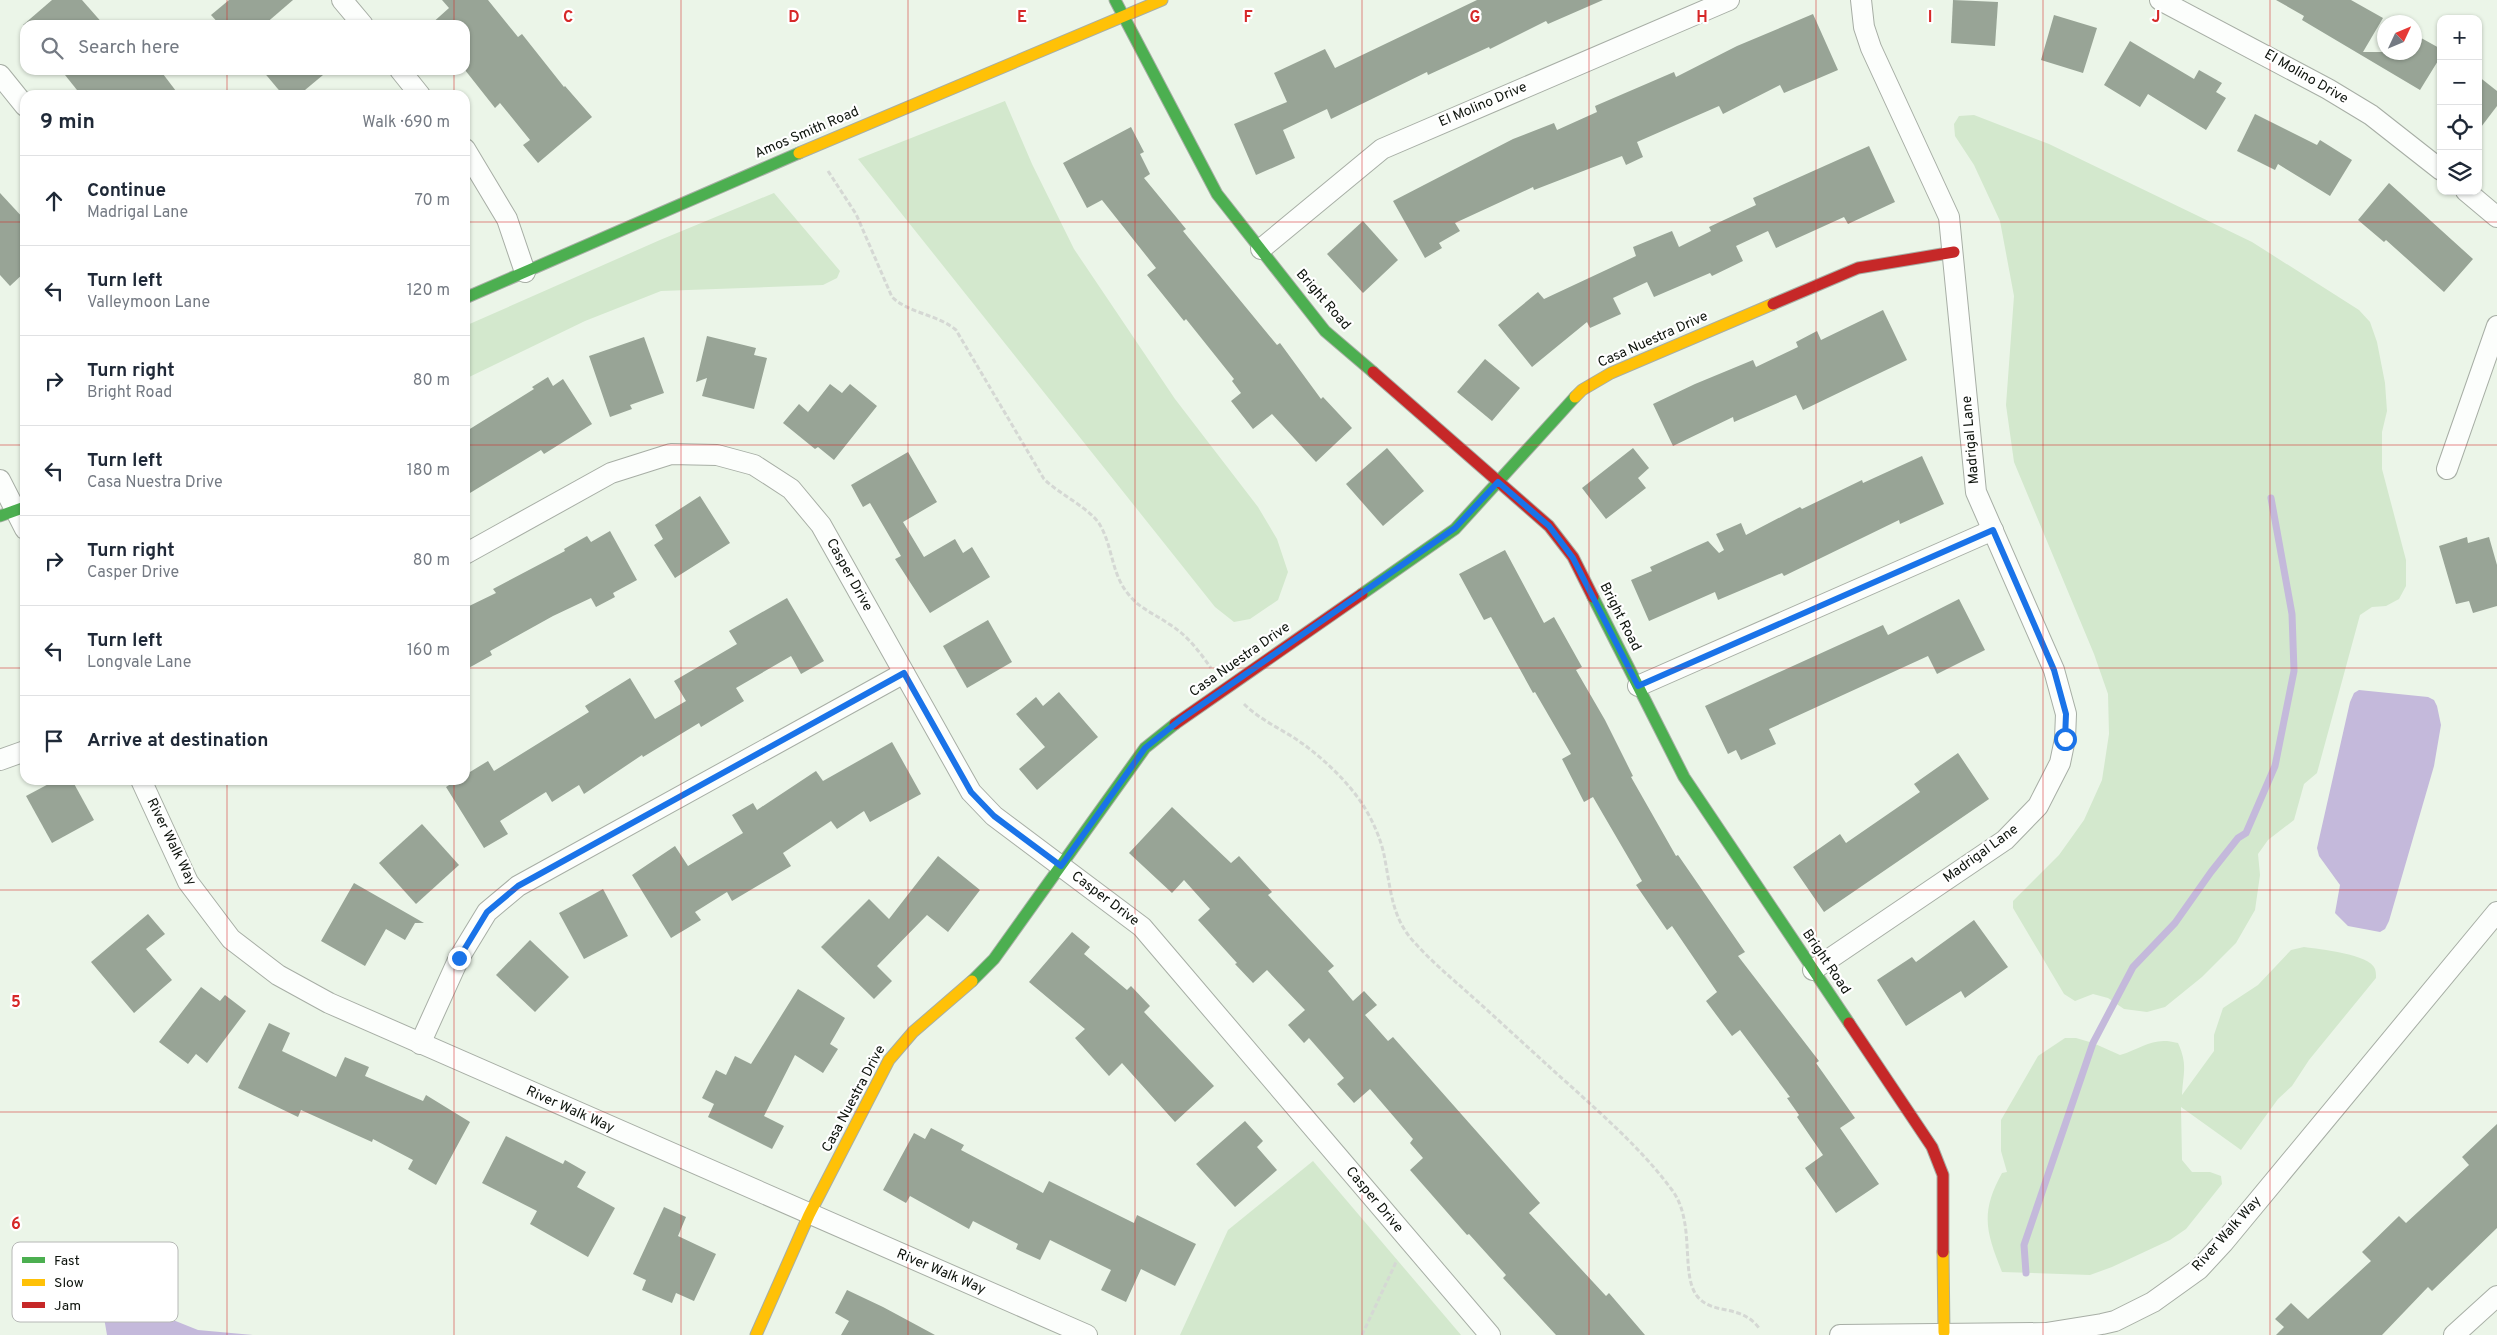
<!DOCTYPE html>
<html lang="en">
<head>
<meta charset="utf-8">
<style>
  body { margin:0; font-family:Overpass,sans-serif; background:#f6f6f7; color:#1f2937 }
  .controls { position:absolute; right:15px; top:15px; display:grid; overflow:hidden; border-radius:10px; box-shadow:0 1px 4px #0004 }
  .controls button { width:45px; height:45px; display:grid; place-items:center; padding:0; border:0; border-bottom:1px solid #e0e1e3; background:#fff; color:#1f2937; font:25px sans-serif }
  .compass { position:absolute; left:2377px; top:15px; width:45px; height:45px; border-radius:50%; background:#fff; box-shadow:0 1px 4px #0004; rotate:46deg }
  .stop { position:absolute; width:15px; height:15px; margin:-11px; border:4px solid #1a73e8; border-radius:50%; background:#fff }
  .stop.end { background:#1a73e8; border-color:#fff; box-shadow:0 1px 5px #0008 }
  .list { margin:0; padding:0; list-style:none }
  h2 { display:flex; justify-content:space-between; align-items:center; height:65px; margin:0; padding:0 20px; font-size:21px }
  h2 small { font-size:16px; font-weight:400; color:#747a83 }
  .list li { display:grid; grid-template-columns:32px 1fr auto; gap:15px; align-items:center; box-sizing:border-box; height:90px; padding:0 20px; border-top:1px solid #e0e1e3 }
  .list b { display:block; font-size:19px; white-space:nowrap }
  .list p { margin:0; font-size:16px; white-space:nowrap; color:#747a83 }
  .list em { font-size:16px; font-style:normal; color:#747a83 }
  .icon { flex:none; width:28px; height:28px; fill:none; stroke:currentColor; stroke-width:2; stroke-linecap:round; stroke-linejoin:round }
  .map { position:relative; flex:none; width:2497px; height:1335px; overflow:hidden }
  .search { position:absolute; background:#fff; box-shadow:0 1px 4px #0004; left:20px; top:20px; width:450px; height:55px; display:flex; align-items:center; gap:12px; box-sizing:border-box; padding:0 18px; border-radius:15px; color:#747a83; font-size:19px }
  .panel { position:absolute; background:#fff; box-shadow:0 1px 4px #0004; left:20px; top:90px; width:450px; height:695px; border-radius:15px }
  .map>svg:first-child { display:block }
</style>
</head>
<body>
<div class="map">
<svg width="2497" height="1335" viewBox="0 0 2497 1335">
  <rect width="100%" height="100%" fill="#ebf5e8"/>
  <!-- green -->
  <g fill="#d3e8cd">
    <polygon points="1005,101 1032,164 1074,249 1175,399 1258,507 1277,539 1288,572 1278,600 1250,619 1234,622 1215,607 858,159"/>
    <polygon points="1974,115 2049,144 2252,242 2359,310 2370,322 2377,342 2385,383 2387,411 2382,432 2382,469 2406,560 2406,586 2399,599 2386,606 2372,607 2360,615 2317,773 2304,784 2294,820 2268,840 2258,854 2260,875 2255,910 2236,943 2202,977 2165,1007 2147,1012 2124,1009 2108,998 2093,994 2075,1001 2064,994 2013,908 2013,901 2059,855 2084,820 2102,780 2109,734 2108,694 2094,654 2014,462 2006,405 2014,296 2000,221 1974,165 1955,136 1954,124 1959,116"/>
    <polygon points="774,193 840,271 837,278 823,285 661,291 585,321 465,379 465,326 660,240"/>
    <path d="M2304 947C2319 949 2370 954 2375 969 2376 972 2376 975 2376 978L2309 1060 2292 1086 2278 1099 2241 1150 2181 1107 2182 1160 2192 1172H2210L2221 1176 2222 1184 2186 1229 2170 1240 2112 1267 2090 1275 2002 1272C1986 1232 1980 1213 2002 1173L2007 1172 2001 1151V1120L2038 1056 2065 1038H2076L2093 1043 2120 1055C2143 1048 2153 1036 2178 1043 2188 1065 2183 1073 2182 1095L2214 1051V1035L2223 1008 2258 985 2291 950Z"/>
    <polygon points="1313,1161 1461,1335 1180,1335 1228,1230"/>
  </g>
  <!-- water -->
  <g fill="#c4b9db">
    <polygon points="2359,690 2428,697 2434,700 2437,706 2441,725 2434,766 2389,921 2385,929 2380,932 2348,926 2335,913 2340,885 2319,856 2317,848 2350,702 2354,693"/>
    <polygon points="110,1297 118,1298 198,1330 253,1335 107,1335 102,1306 104,1302"/>
  </g>
  <g fill="none" stroke-linecap="round" stroke-linejoin="round">
    <!-- stream -->
    <polyline stroke="#c4b9db" stroke-width="7" points="2026,1273 2024,1245 2093,1043 2133,967 2175,923 2211,872 2238,838 2246,833 2275,766 2294,671 2292,614 2271,498"/>
  </g>
  <!-- building -->
  <g fill="#98a496">
    <polygon points="52,0 82,0 104,25 23,25"/>
    <polygon points="229,0 293,0 264,25 220,25 211,15"/>
    <polygon points="442,0 488,0 518,37 522,34 564,87 565,86 592,117 538,163 523,145 530,140 500,103 495,108 465,70 465,25 430,25 449,8"/>
    <polygon points="1477,0 1603,0 1548,24 1546,21 1490,49 1489,47 1428,75 1427,72 1331,119 1327,109 1283,130 1295,158 1256,175 1234,124 1287,102 1274,73 1325,49 1335,68"/>
    <polygon points="1953,0 1998,2 1995,46 1951,43"/>
    <polygon points="2276,0 2351,0 2383,18 2363,52 2414,52 2414,34 2441,49 2441,56 2420,90 2302,20 2304,16"/>
    <polygon points="1813,14 1838,70 1784,93 1780,85 1723,114 1719,106 1637,142 1643,157 1626,165 1622,156 1534,190 1533,187 1455,223 1460,231 1439,243 1442,248 1425,258 1393,201 1513,139 1554,123 1557,130 1597,112 1595,106 1674,72 1676,77 1737,46"/>
    <polygon points="2054,15 2097,28 2083,73 2041,60"/>
    <polygon points="2130,41 2194,79 2199,70 2222,83 2216,92 2226,98 2206,130 2148,94 2140,107 2104,85"/>
    <polygon points="61,70 160,70 179,95 81,95"/>
    <polygon points="262,70 329,70 299,95 283,95"/>
    <polygon points="2478,76 2497,91 2497,106 2478,131"/>
    <polygon points="2255,114 2317,145 2320,140 2352,160 2330,196 2278,164 2275,170 2237,151"/>
    <polygon points="1131,127 1144,152 1140,154 1150,174 1144,178 1186,229 1183,231 1277,345 1280,343 1321,399 1323,397 1352,428 1316,462 1272,414 1253,429 1231,401 1241,393 1232,381 1234,379 1186,319 1184,321 1147,275 1156,268 1102,200 1087,208 1063,163"/>
    <polygon points="1869,146 1895,202 1848,224 1844,217 1776,248 1768,231 1736,246 1743,261 1712,276 1710,273 1654,297 1647,282 1613,298 1621,314 1590,328 1587,322 1532,367 1498,325 1538,292 1544,299 1636,256 1633,247 1672,231 1679,247 1711,231 1709,227 1756,205 1753,198"/>
    <polygon points="2389,183 2473,259 2444,292 2386,240 2384,242 2358,220"/>
    <polygon points="0,193 25,220 25,272 10,286 0,275"/>
    <polygon points="1363,221 1398,260 1363,293 1327,254"/>
    <polygon points="1883,310 1907,360 1803,410 1796,395 1734,422 1733,417 1673,446 1653,404 1695,384 1753,360 1756,367 1798,347 1796,342 1817,331 1821,340"/>
    <polygon points="707,336 756,348 754,355 767,358 754,409 702,396 707,378 696,382"/>
    <polygon points="644,337 664,393 630,405 632,409 610,417 589,356"/>
    <polygon points="1485,359 1520,388 1492,421 1457,392"/>
    <polygon points="548,377 553,386 563,379 592,424 544,454 541,450 465,496 465,432 534,389 532,387"/>
    <polygon points="830,384 842,393 850,384 877,406 834,460 818,447 815,449 783,423 799,404 808,412"/>
    <polygon points="1387,448 1424,491 1383,526 1346,484"/>
    <polygon points="1633,448 1649,468 1638,478 1646,488 1606,519 1582,488"/>
    <polygon points="908,452 937,502 903,522 924,557 955,539 963,553 972,547 990,577 930,613 895,559 901,556 870,503 863,507 851,485"/>
    <polygon points="1922,456 1944,504 1900,524 1899,520 1784,576 1782,573 1718,600 1715,592 1649,621 1631,580 1652,571 1650,567 1708,541 1719,553 1724,550 1716,534 1741,523 1746,535 1800,507 1802,509 1862,480 1863,483"/>
    <polygon points="700,496 730,543 675,578 654,545 663,539 655,525"/>
    <polygon points="610,531 637,580 613,593 615,597 596,607 591,598 553,616 490,651 492,655 465,670 465,608 496,593 493,589 565,551 564,549 587,536 591,542"/>
    <polygon points="2467,537 2468,543 2489,537 2497,565 2497,606 2473,613 2469,601 2456,604 2439,546"/>
    <polygon points="1505,550 1544,623 1554,617 1582,667 1576,670 1605,720 1633,776 1631,777 1676,856 1678,855 1745,952 1738,956 1819,1061 1816,1063 1855,1118 1840,1128 1879,1184 1836,1213 1805,1168 1823,1155 1797,1117 1799,1115 1787,1098 1790,1097 1740,1030 1732,1036 1706,1001 1717,992 1672,926 1667,930 1636,885 1642,881 1593,797 1584,802 1562,759 1571,754 1535,692 1533,693 1491,617 1484,620 1459,574"/>
    <polygon points="787,598 824,661 801,674 791,656 736,688 744,701 701,727 699,723 643,757 642,755 584,794 579,785 552,802 546,792 500,821 508,834 484,848 446,787 457,780 465,780 465,775 488,761 494,771 589,712 585,706 630,678 655,719 686,701 674,681 737,644 729,631"/>
    <polygon points="1959,599 1985,650 1937,674 1928,656 1769,729 1776,744 1741,760 1736,750 1728,754 1705,706 1883,625 1888,635"/>
    <polygon points="988,620 1012,662 967,688 943,646"/>
    <polygon points="1059,692 1098,737 1037,790 1019,769 1045,747 1016,714 1036,697 1043,706"/>
    <polygon points="892,742 921,794 870,822 864,811 837,829 831,821 783,853 791,866 732,901 727,892 695,912 701,920 671,938 632,875 675,846 688,866 743,833 732,815 753,803 757,810 816,771 823,781"/>
    <polygon points="1958,753 1989,799 1824,912 1793,867 1840,834 1846,843 1920,792 1914,784"/>
    <polygon points="56,780 72,780 94,820 52,843 26,796"/>
    <polygon points="1172,807 1231,863 1239,856 1272,892 1268,895 1334,966 1328,971 1353,1001 1364,991 1377,1005 1365,1015 1388,1041 1393,1037 1540,1203 1529,1213 1606,1296 1609,1293 1645,1335 1556,1335 1503,1278 1506,1275 1469,1234 1467,1235 1410,1170 1423,1158 1410,1143 1413,1139 1370,1089 1354,1103 1337,1084 1344,1078 1309,1038 1304,1043 1288,1025 1305,1010 1267,970 1253,983 1235,964 1237,963 1198,920 1210,909 1184,880 1172,893 1129,853"/>
    <polygon points="422,824 459,865 416,904 379,863"/>
    <polygon points="938,856 980,890 948,932 927,915 877,966 892,981 874,999 821,947 869,899 889,919"/>
    <polygon points="354,883 424,923 415,923 405,940 386,929 365,966 321,941"/>
    <polygon points="603,889 628,936 584,959 559,913"/>
    <polygon points="148,914 165,934 146,949 172,980 134,1013 91,962"/>
    <polygon points="1974,920 2008,967 1965,998 1961,991 1906,1026 1877,980 1912,957 1916,962"/>
    <polygon points="1072,932 1090,947 1084,954 1127,990 1131,986 1150,1006 1144,1012 1214,1086 1175,1122 1122,1063 1109,1076 1075,1038 1085,1029 1029,982"/>
    <polygon points="530,940 569,977 535,1012 496,975"/>
    <polygon points="201,987 220,1001 225,995 246,1011 207,1063 196,1054 188,1064 159,1042"/>
    <polygon points="798,989 845,1018 830,1044 838,1049 823,1073 795,1055 764,1116 784,1126 772,1149 708,1117 714,1104 702,1098 716,1070 726,1075 735,1056 751,1064"/>
    <polygon points="269,1023 290,1033 282,1051 336,1077 345,1057 369,1067 365,1076 423,1101 426,1095 470,1122 436,1185 408,1169 413,1160 373,1139 372,1142 301,1110 298,1117 238,1088"/>
    <polygon points="1245,1121 1263,1141 1257,1147 1277,1170 1235,1207 1196,1164"/>
    <polygon points="2497,1124 2497,1228 2432,1291 2428,1287 2382,1335 2276,1335 2284,1327 2275,1319 2291,1303 2308,1319 2371,1261 2362,1252 2399,1216 2406,1223 2469,1165 2462,1157"/>
    <polygon points="931,1128 964,1145 961,1150 1043,1193 1049,1181 1134,1223 1137,1215 1196,1244 1175,1286 1141,1269 1126,1302 1101,1290 1111,1270 1050,1240 1040,1260 1016,1249 1018,1244 973,1221 969,1229 910,1196 906,1203 883,1190 914,1133 925,1139"/>
    <polygon points="506,1136 563,1164 565,1160 586,1172 577,1187 615,1208 588,1257 530,1224 537,1211 482,1183"/>
    <polygon points="664,1207 686,1217 678,1236 716,1254 694,1301 676,1293 672,1303 642,1290 646,1280 633,1274"/>
    <polygon points="847,1290 883,1307 935,1335 841,1335 849,1321 835,1313"/>
  </g>
  <g fill="none" stroke-linecap="round" stroke-linejoin="round">
    <!-- street casing -->
    <g stroke="#a7aea5" stroke-width="22">
      <g id="street">
        <polyline points="342,0 363,25"/>
        <polyline points="2160,0 2328,89 2371,115 2441,170"/>
        <polyline points="400,70 420,95"/>
        <polyline points="0,75 25,106"/>
        <polyline points="465,149 507,219 525,272"/>
        <polyline points="2466,191 2497,217"/>
        <polyline points="1261,249 1382,149 1729,0"/>
        <polyline points="2447,469 2497,326"/>
        <polyline points="0,480 25,529"/>
        <polyline points="465,554 611,473 671,454 717,455 754,465 791,489 821,525 971,792 994,816 1142,927 1490,1335"/>
        <polyline points="1638,686 1993,530"/>
        <polyline points="0,760 25,751"/>
        <polyline points="141,780 188,882 231,939 278,975 329,1003 1087,1335"/>
        <polyline points="1813,970 2005,840 2038,806 2060,763 2065,739 2066,714 2054,670 1976,492 1949,217 1871,48 1864,27 1861,0"/>
        <polyline points="420,1044 459,958 487,912 518,886 904,673"/>
        <polyline points="1840,1335 2046,1333 2102,1324 2115,1321 2153,1302 2199,1269 2223,1243 2497,912"/>
        <polyline points="2454,1335 2497,1296"/>
      </g>
    </g>
    <!-- fast casing -->
    <g stroke="#a7aea5" stroke-width="13">
      <g id="fast">
        <polyline points="1115,0 1217,194 1325,331 1373,372"/>
        <polyline points="465,298 799,153"/>
        <polyline points="0,516 25,507"/>
        <polyline points="1362,594 1455,529 1575,397"/>
        <polyline points="1593,597 1684,777 1849,1023"/>
        <polyline points="972,981 994,959 1145,748 1175,724"/>
      </g>
    </g>
    <!-- slow casing -->
    <g stroke="#a7aea5" stroke-width="13">
      <g id="slow">
        <polyline points="799,153 1162,0"/>
        <polyline points="1575,397 1582,390 1611,373 1773,304"/>
        <polyline points="1943,1252 1944,1332"/>
        <polyline points="756,1335 809,1215 889,1060 913,1032 972,981"/>
      </g>
    </g>
    <!-- jam casing -->
    <g stroke="#a7aea5" stroke-width="13">
      <g id="jam">
        <polyline points="1773,304 1858,268 1954,252"/>
        <polyline points="1373,372 1549,526 1573,557 1593,597"/>
        <polyline points="1175,724 1362,594"/>
        <polyline points="1849,1023 1932,1147 1943,1175 1943,1252"/>
      </g>
    </g>
    <!-- path -->
    <g stroke="#d5d8d4" stroke-width="3" stroke-dasharray="5 2.5" stroke-linecap="butt">
      <path d="M828 171 856 214 892 297C910 314 937 314 956 330L1044 479C1059 494 1091 509 1100 525 1113 547 1111 574 1129 595 1140 609 1155 614 1169 624 1187 635 1199 651 1211 668"/>
      <path d="M1244 704C1261 721 1284 730 1303 744 1325 760 1348 782 1363 805 1373 821 1382 841 1385 860 1391 891 1392 918 1414 942 1430 960 1449 976 1467 992 1503 1024 1538 1057 1574 1089 1609 1121 1644 1152 1672 1190 1696 1222 1680 1274 1697 1296 1713 1316 1740 1303 1759 1328"/>
      <polyline points="1362,1335 1397,1260"/>
    </g>
    <!-- street -->
    <use href="#street" stroke="#fcfefc" stroke-width="20"/>
    <!-- fast -->
    <use href="#fast" stroke="#4caf50" stroke-width="11"/>
    <!-- slow -->
    <use href="#slow" stroke="#ffc107" stroke-width="11"/>
    <!-- jam -->
    <use href="#jam" stroke="#c62828" stroke-width="11"/>
  </g>
  <g fill="none" stroke-linecap="round" stroke-linejoin="round">
    <!-- route -->
    <polyline stroke="#1a73e8" stroke-width="6" points="459,958 487,912 518,886 904,673 971,792 994,816 1061,866 1145,748 1180,720 1455,528 1498,482 1549,526 1573,558 1638,686 1993,530 2054,670 2066,714 2065,739"/>
  </g>
  <!-- grid -->
  <path fill="none" stroke="#d62828" stroke-width="1" stroke-opacity="0.55" d="M227 0V25M454 0V25M681 0V1335M908 0V1335M1135 0V1335M1362 0V1335M1589 0V1335M1816 0V1335M2043 0V1335M2270 0V1335M227 70V95M454 70V95M0 222H25M465 222H2497M0 445H25M465 445H2497M0 668H25M465 668H2497M227 780V1335M454 780V1335M0 890H2497M0 1112H2497"/>
  <g text-anchor="middle" dominant-baseline="central" stroke-width="4.5" stroke-linejoin="round" paint-order="stroke">
    <!-- street labels -->
    <g font-size="14" fill="#0d130c" stroke="#fff">
      <text transform="translate(2306 77) rotate(30)">El Molino Drive</text>
      <text transform="translate(1483 105) rotate(-23)">El Molino Drive</text>
      <text transform="translate(807 133) rotate(-23)">Amos Smith Road</text>
      <text transform="translate(1323 300) rotate(49)">Bright Road</text>
      <text transform="translate(1653 340) rotate(-24)">Casa Nuestra Drive</text>
      <text transform="translate(1971 440) rotate(-95)">Madrigal Lane</text>
      <text transform="translate(849 575) rotate(61)">Casper Drive</text>
      <text transform="translate(1620 617) rotate(63)">Bright Road</text>
      <text transform="translate(1240 660) rotate(-35)">Casa Nuestra Drive</text>
      <text transform="translate(171 842) rotate(64)">River Walk Way</text>
      <text transform="translate(1981 854) rotate(-36)">Madrigal Lane</text>
      <text transform="translate(1105 899) rotate(37)">Casper Drive</text>
      <text transform="translate(1826 962) rotate(56)">Bright Road</text>
      <text transform="translate(854 1099) rotate(-62)">Casa Nuestra Drive</text>
      <text transform="translate(570 1110) rotate(24)">River Walk Way</text>
      <text transform="translate(1374 1200) rotate(50)">Casper Drive</text>
      <text transform="translate(2227 1234) rotate(-48)">River Walk Way</text>
      <text transform="translate(941 1272) rotate(23)">River Walk Way</text>
    </g>
  </g>
  <!-- legend -->
  <rect x="12" y="1242" width="166" height="80" rx="8" fill="#fff" stroke="#b6b8b6" stroke-width="1"/>
  <rect x="22" y="1257" width="23" height="6" fill="#4caf50"/>
  <rect x="22" y="1279" width="23" height="7" fill="#ffc107"/>
  <rect x="22" y="1302" width="23" height="6" fill="#c62828"/>
  <g font-size="14" fill="#0d130c">
    <text x="54" y="1265">Fast</text>
    <text x="54" y="1287">Slow</text>
    <text x="54" y="1310">Jam</text>
  </g>
  <g font-size="16" text-anchor="middle" font-weight="bold" fill="#d62828" stroke="#fff" stroke-width="4.5" stroke-linejoin="round" paint-order="stroke">
    <text x="568" y="22">C</text>
    <text x="794" y="22">D</text>
    <text x="1022" y="22">E</text>
    <text x="1248" y="22">F</text>
    <text x="1475" y="22">G</text>
    <text x="1702" y="22">H</text>
    <text x="1930" y="22">I</text>
    <text x="2156" y="22">J</text>
    <text x="16" y="1007">5</text>
    <text x="16" y="1229">6</text>
  </g>
</svg>
<div class="controls">
<button>+</button>
<button>−</button>
<button><svg class="icon" aria-label="locate" viewBox="0 0 24 24"><circle cx="12" cy="12" r="6"/><path d="M12 2v4M12 18v4M2 12h4M18 12h4"/></svg></button>
<button><svg class="icon" aria-label="layers" viewBox="0 0 24 24"><path d="M12 4l9 5-9 5-9-5zM3 14l9 5 9-5"/></svg></button>
</div>
<svg class="compass" viewBox="-18 -18 36 36"><path d="M0-13l5 13h-10z" fill="#e53935"/><path d="M0 13l5-13h-10z" fill="#747a83"/></svg>
<div class="stop" style="left:2065px;top:739px"></div>
<div class="stop end" style="left:459px;top:958px"></div>
<div class="search"><svg class="icon" aria-label="search" viewBox="0 0 24 24"><circle cx="10" cy="10" r="6"/><path d="M15 15l6 6"/></svg>Search here</div>
<section class="panel">
<h2>9 min<small>Walk · 690 m</small></h2>
<ul class="list">
<li><svg class="icon" aria-label="ahead" viewBox="0 0 24 24"><path d="M12 20V5M6 11l6-6 6 6"/></svg><div><b>Continue</b><p>Madrigal Lane</p></div><em>70 m</em></li>
<li><svg class="icon" aria-label="left" viewBox="0 0 24 24"><path d="M17 20v-9H6M10 6l-5 5 5 5"/></svg><div><b>Turn left</b><p>Valleymoon Lane</p></div><em>120 m</em></li>
<li><svg class="icon" aria-label="right" viewBox="0 0 24 24"><path d="M7 20v-9h11M14 6l5 5-5 5"/></svg><div><b>Turn right</b><p>Bright Road</p></div><em>80 m</em></li>
<li><svg class="icon" aria-label="left" viewBox="0 0 24 24"><path d="M17 20v-9H6M10 6l-5 5 5 5"/></svg><div><b>Turn left</b><p>Casa Nuestra Drive</p></div><em>180 m</em></li>
<li><svg class="icon" aria-label="right" viewBox="0 0 24 24"><path d="M7 20v-9h11M14 6l5 5-5 5"/></svg><div><b>Turn right</b><p>Casper Drive</p></div><em>80 m</em></li>
<li><svg class="icon" aria-label="left" viewBox="0 0 24 24"><path d="M17 20v-9H6M10 6l-5 5 5 5"/></svg><div><b>Turn left</b><p>Longvale Lane</p></div><em>160 m</em></li>
<li><svg class="icon" aria-label="arrive" viewBox="0 0 24 24"><path d="M6 21V4h12l-3 4 3 4H6"/></svg><div><b>Arrive at destination</b></div></li>
</ul>
</section>
</div>
</body>
</html>
